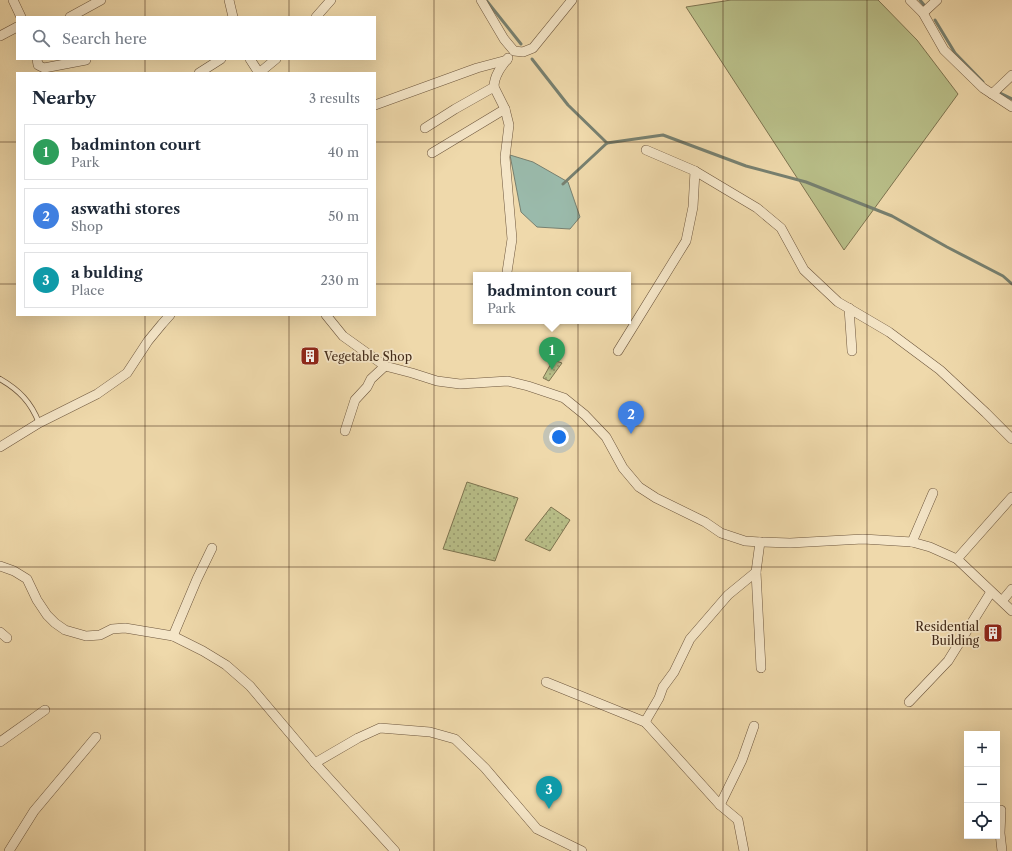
<!DOCTYPE html>
<html lang="en">
<head>
<meta charset="utf-8">
<style>
  body { margin:0; font-family:"Libre Caslon Text",serif; background:#f2f2f3; color:#1f2937 }
  .controls { position:absolute; right:12px; bottom:12px; display:grid; overflow:hidden; border-radius:0px; box-shadow:0 4px 16px #0002 }
  .controls button { width:36px; height:36px; display:grid; place-items:center; padding:0; border:0; border-bottom:1px solid #e0e1e3; background:#fff; color:#1f2937; font:20px sans-serif }
  .you { position:absolute; left:559px; top:437px; width:14px; height:14px; margin:-10px; border:3px solid #fff; border-radius:50%; background:#1a73e8; box-shadow:0 0 0 6px #1a73e833 }
  .badge { display:grid; place-items:center; width:26px; height:26px; border-radius:50%; background:#8f2418; color:#fff; font-size:13px; font-weight:700 }
  .pin { position:absolute; translate:-50% -33px; filter:drop-shadow(0 1px 2px #0008) }
  .pin::after { content:''; position:absolute; top:21px; width:14px; height:12px; background:inherit; clip-path:polygon(0 0,100% 0,50% 100%) }
  .popup { position:absolute; left:473px; top:272px; width:158px; height:52px; box-sizing:border-box; display:grid; place-content:center; border-radius:0px; background:#fff; filter:drop-shadow(0 1px 3px #0005); font-size:13px; white-space:nowrap; color:#747a83 }
  .popup b { font-size:15px; color:#1f2937 }
  .popup::after { content:''; position:absolute; left:50%; top:100%; margin-left:-8px; border:8px solid transparent; border-top-color:#fff }
  .list { margin:0; padding:0; list-style:none }
  h2 { display:flex; justify-content:space-between; align-items:center; height:52px; margin:0; padding:0 16px; font-size:17px }
  h2 small { font-size:13px; font-weight:400; color:#747a83 }
  .list li { display:grid; grid-template-columns:26px 1fr auto; gap:12px; align-items:center; box-sizing:border-box; height:56px; margin:0 8px 8px; padding:0 8px; border:1px solid #e0e1e3; border-radius:0px }
  .list b { display:block; font-size:15px; white-space:nowrap }
  .list p { margin:0; font-size:13px; white-space:nowrap; color:#747a83 }
  .list em { font-size:13px; font-style:normal; color:#747a83 }
  .icon { flex:none; width:22px; height:22px; fill:none; stroke:currentColor; stroke-width:2; stroke-linecap:round; stroke-linejoin:round }
  .map { position:relative; flex:none; width:1012px; height:851px; overflow:hidden }
  .search { position:absolute; background:#fff; box-shadow:0 4px 16px #0002; left:16px; top:16px; width:360px; height:44px; display:flex; align-items:center; gap:10px; box-sizing:border-box; padding:0 14px; border-radius:0px; color:#747a83; font-size:15px }
  .panel { position:absolute; background:#fff; box-shadow:0 4px 16px #0002; left:16px; top:72px; width:360px; height:244px; border-radius:0px }
  .map>svg:first-child { display:block }
</style>
</head>
<body>
<div class="map">
<svg width="1012" height="851" viewBox="0 0 1012 851">
  <defs>
    <pattern id="park-dots" width="8" height="8" patternUnits="userSpaceOnUse"><rect width="8" height="8" fill="#b9bf89"/><path d="M2 2h.1M6 6h.1" fill="none" stroke="#989b6f" stroke-width="1.8" stroke-linecap="round"/></pattern>
  </defs>
  <rect width="100%" height="100%" fill="#efd9ab"/>
  <filter id="stains"><feTurbulence type="fractalNoise" baseFrequency=".005" numOctaves="4"/><feColorMatrix values="0 0 0 0 .2 0 0 0 0 .09 0 0 0 0 .02 0 0 0 .5 -.17"/></filter>
  <radialGradient id="worn" r=".72"><stop offset=".6" stop-color="#630" stop-opacity="0"/><stop offset="1" stop-color="#630" stop-opacity=".3"/></radialGradient>
  <!-- grass -->
  <polygon fill="#b9bf89" stroke="#7e7450" points="731,0 878,0 917,40 958,94 844,250 686,7"/>
  <!-- park -->
  <g fill="url(#park-dots)" stroke="#7e7450">
    <polygon points="553,360 562,363 549,381 543,378"/>
    <polygon points="467,482 518,498 495,561 443,549"/>
    <polygon points="551,507 570,520 550,551 525,540"/>
  </g>
  <!-- water -->
  <polygon fill="#9abaab" stroke="#778070" points="510,155 533,162 568,182 580,217 570,229 537,227 521,212"/>
  <g fill="none" stroke-linecap="round" stroke-linejoin="round">
    <!-- stream -->
    <g stroke="#778070" stroke-width="3">
      <polyline points="486,0 521,44"/>
      <polyline points="920,0 924,5"/>
      <polyline points="935,20 955,53 983,82"/>
      <polyline points="532,59 568,105 607,143"/>
      <polyline points="1000,93 1012,99"/>
      <polyline points="563,184 607,143 663,135 746,166 806,182 892,216 947,247 1003,276 1012,284"/>
    </g>
    <!-- service casing -->
    <g stroke="#6d563d" stroke-width="6">
      <path id="service" d="M0 379C19 390 31 402 39 423"/>
    </g>
    <!-- minor casing -->
    <g stroke="#6d563d" stroke-width="10">
      <g id="minor">
        <polyline points="13,0 21,17"/>
        <polyline points="229,0 233,17"/>
        <polyline points="481,0 504,39 514,51 523,52 533,48 572,0"/>
        <polyline points="910,0 923,13 944,50 983,88 1012,107"/>
        <polyline points="923,13 937,0"/>
        <polyline points="70,17 101,0"/>
        <polyline points="316,17 331,0"/>
        <polyline points="0,36 17,27"/>
        <polyline points="37,59 38,65 44,68 86,60"/>
        <polyline points="250,59 259,73"/>
        <polyline points="199,73 221,59"/>
        <polyline points="259,73 276,59"/>
        <polyline points="494,87 505,109 509,125 505,157 512,239 507,272"/>
        <polyline points="992,94 1012,75"/>
        <polyline points="375,105 477,68 507,60"/>
        <path d="M425 128 455 109 494 87C494 76 501 67 508 58"/>
        <polyline points="646,150 695,171 757,208 781,228 804,270 838,302 889,332 940,370 986,413 1012,439"/>
        <polyline points="432,153 505,109"/>
        <polyline points="849,308 852,351"/>
        <polyline points="326,315 343,336 385,366 412,373 437,381 460,384 508,381 528,386 564,398 585,415 606,437 623,468 639,487 656,498 705,522 721,533 745,541 760,542 790,543 863,539 912,542 930,547 957,559 1012,611"/>
        <polyline points="618,351 686,241 693,207 695,171"/>
        <polyline points="345,431 355,400 367,387 371,379 385,366"/>
        <polyline points="0,447 39,423 97,394 127,373 148,341 162,324 170,315"/>
        <polyline points="760,542 756,572 761,668"/>
        <polyline points="912,542 933,493"/>
        <polyline points="957,559 1012,497"/>
        <polyline points="0,566 14,571 27,579 37,600 47,615 55,623 65,630 86,636 100,635 112,629 125,628 173,636 203,651 226,665 250,686 315,763 395,851"/>
        <polyline points="1002,601 1012,589"/>
        <polyline points="0,632 7,638"/>
        <polyline points="173,636 197,579 212,548"/>
        <polyline points="546,682 645,722 659,698 663,687 674,672 690,639 728,595 756,572"/>
        <polyline points="909,702 948,661 991,592"/>
        <polyline points="645,722 720,805 738,820 744,851"/>
        <polyline points="0,742 45,710"/>
        <polyline points="315,763 358,738 380,728 430,732 455,739 485,768 537,829 582,851"/>
        <polyline points="720,805 742,760 754,726"/>
        <polyline points="1001,810 1000,833 1002,851"/>
        <polyline points="9,851 34,811 96,737"/>
      </g>
    </g>
    <!-- service -->
    <use href="#service" stroke="#f5e6c8" stroke-width="4.5"/>
    <!-- minor -->
    <use href="#minor" stroke="#f5e6c8" stroke-width="9"/>
  </g>
  <!-- grid -->
  <path fill="none" stroke="#422a18" stroke-width="1" stroke-opacity="0.55" d="M145 0V17M289 0V17M434 0V851M578 0V851M723 0V851M867 0V851M145 59V73M289 59V73M0 142H17M375 142H1012M0 284H17M375 284H1012M145 315V851M289 315V851M0 426H1012M0 567H1012M0 709H1012"/>
  <!-- icons -->
  <defs>
    <g id="building-square" transform="scale(1)"><rect x="-9" y="-9" width="18" height="18" rx="4" fill="#8f2418" stroke="#f5e6c8"/><path d="M-4-6H4V6H1V3H-1V6H-4ZM-2.5-4.3h1.7v1.8h-1.7ZM.8-4.3h1.7v1.8H.8ZM-2.5-1h1.7V.8h-1.7ZM.8-1h1.7V.8H.8Z" fill="#fff"/></g>
  </defs>
  <g fill-rule="evenodd">
    <use href="#building-square" x="310" y="356"/>
    <use href="#building-square" x="993" y="633"/>
  </g>
  <g text-anchor="middle" dominant-baseline="central" stroke-width="3.5" stroke-linejoin="round" paint-order="stroke">
    <!-- poi labels -->
    <g font-size="12" fill="#422a18" stroke="#f5e6c8" text-anchor="start">
      <text x="324" y="356">Vegetable Shop</text>
      <text x="979" y="626" text-anchor="end">Residential<tspan x="979" dy="14">Building</tspan></text>
    </g>
  </g>
  <rect width="100%" height="100%" filter="url(#stains)"/>
  <rect width="100%" height="100%" fill="url(#worn)"/>
</svg>
<div class="controls">
<button>+</button>
<button>−</button>
<button><svg class="icon" aria-label="locate" viewBox="0 0 24 24"><circle cx="12" cy="12" r="6"/><path d="M12 2v4M12 18v4M2 12h4M18 12h4"/></svg></button>
</div>
<div class="you"></div>
<div class="pin badge" style="left:552px;top:370px;background:#2e9e5b">1</div>
<div class="popup"><b>badminton court</b>Park</div>
<div class="pin badge" style="left:631px;top:434px;background:#3f7fe0">2</div>
<div class="pin badge" style="left:549px;top:809px;background:#0f9aa8">3</div>
<div class="search"><svg class="icon" aria-label="search" viewBox="0 0 24 24"><circle cx="10" cy="10" r="6"/><path d="M15 15l6 6"/></svg>Search here</div>
<section class="panel">
<h2>Nearby<small>3 results</small></h2>
<ul class="list">
<li><span class="badge" style="background:#2e9e5b">1</span><div><b>badminton court</b><p>Park</p></div><em>40 m</em></li>
<li><span class="badge" style="background:#3f7fe0">2</span><div><b>aswathi stores</b><p>Shop</p></div><em>50 m</em></li>
<li><span class="badge" style="background:#0f9aa8">3</span><div><b>a bulding</b><p>Place</p></div><em>230 m</em></li>
</ul>
</section>
</div>
</body>
</html>
